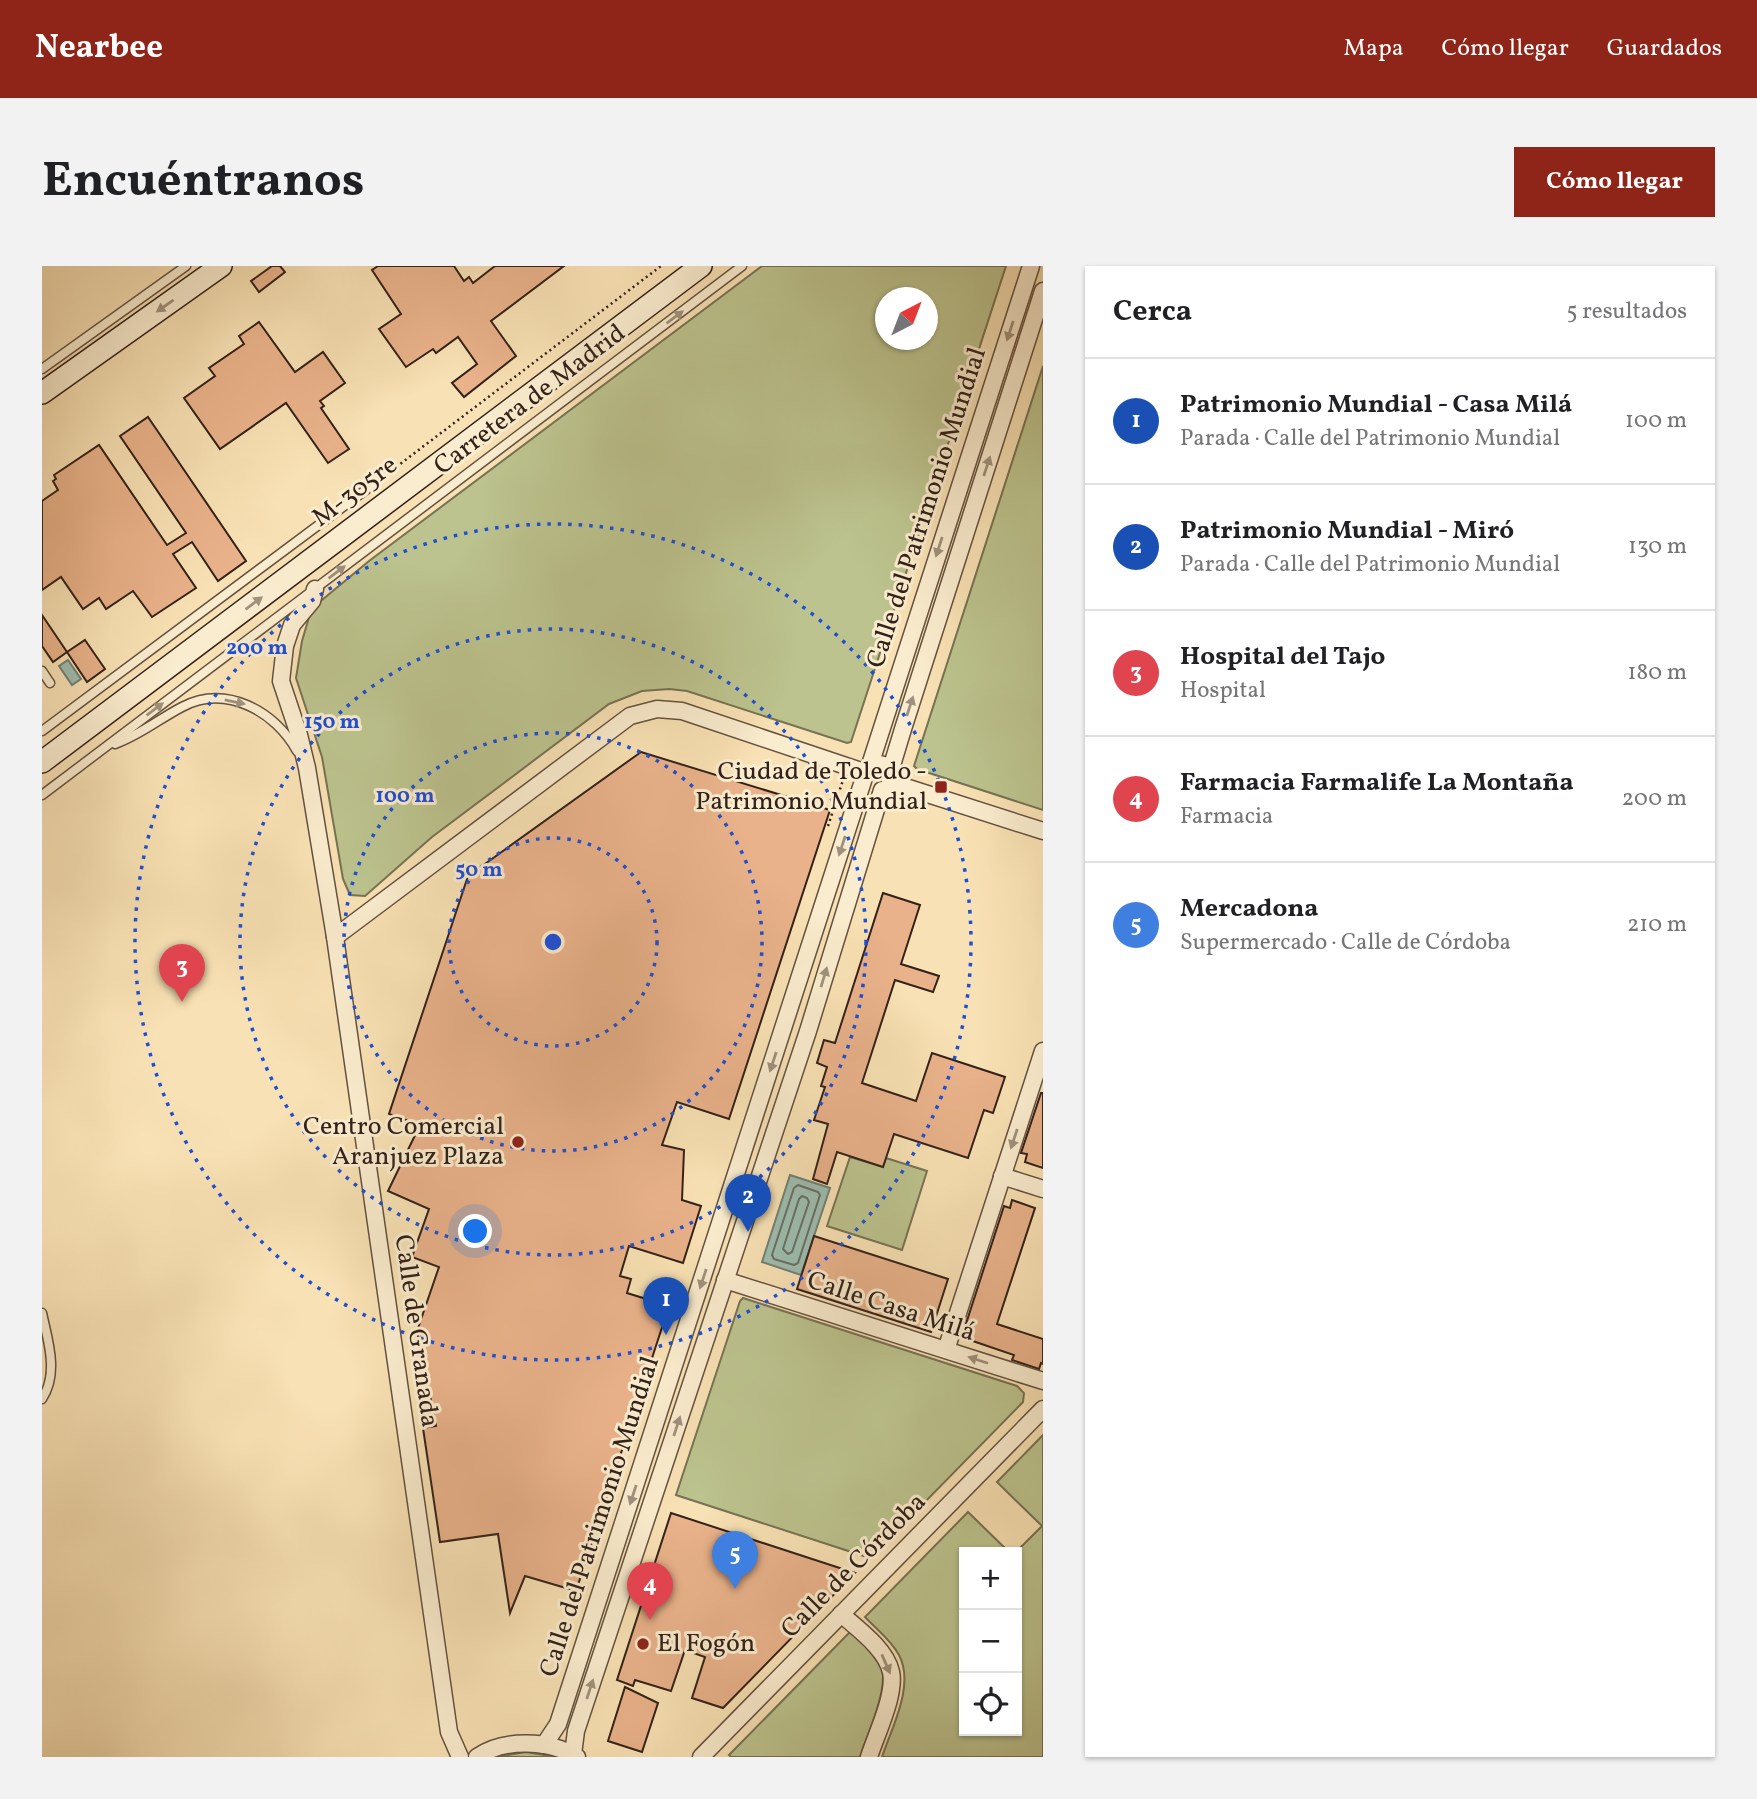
<!DOCTYPE html>
<html lang="es">
<head>
<meta charset="utf-8">
<style>
  body { margin:0; font-family:Vollkorn,serif; background:#f2f2f2; color:#202124 }
  .controls { position:absolute; right:21px; bottom:21px; display:grid; overflow:hidden; border-radius:0px; box-shadow:0 2px 5px #0004 }
  .controls button { width:63px; height:63px; display:grid; place-items:center; padding:0; border:0; border-bottom:2px solid #e0e0e0; background:#fff; color:#202124; font:35px sans-serif }
  .compass { position:absolute; left:833px; top:21px; width:63px; height:63px; border-radius:50%; background:#fff; box-shadow:0 2px 5px #0004; rotate:42deg }
  .you { position:absolute; left:434px; top:966px; width:24px; height:24px; margin:-18px; border:5px solid #fff; border-radius:50%; background:#1a73e8; box-shadow:0 0 0 10px #1a73e833 }
  .badge { display:grid; place-items:center; width:46px; height:46px; border-radius:50%; background:#8f2418; color:#fff; font-size:23px; font-weight:700 }
  .pin { position:absolute; translate:-50% -58px; filter:drop-shadow(0 2px 4px #0008) }
  .pin::after { content:''; position:absolute; top:37px; width:24px; height:21px; background:inherit; clip-path:polygon(0 0,100% 0,50% 100%) }
  .list { margin:0; padding:0; list-style:none }
  h2 { display:flex; justify-content:space-between; align-items:center; height:91px; margin:0; padding:0 28px; font-size:30px }
  h2 small { font-size:23px; font-weight:400; color:#757577 }
  .list li { display:grid; grid-template-columns:46px 1fr auto; gap:21px; align-items:center; box-sizing:border-box; height:126px; padding:0 28px; border-top:2px solid #e0e0e0 }
  .list b { display:block; font-size:26px; white-space:nowrap }
  .list p { margin:0; font-size:23px; white-space:nowrap; color:#757577 }
  .list em { font-size:23px; font-style:normal; color:#757577 }
  .icon { flex:none; width:38px; height:38px; fill:none; stroke:currentColor; stroke-width:2; stroke-linecap:round; stroke-linejoin:round }
  .map { position:relative; flex:none; width:1001px; height:1491px; overflow:hidden; border-radius:0px }
  header { display:flex; align-items:center; gap:42px; box-sizing:border-box; height:98px; padding:0 35px; background:#8f2418; color:#fff }
  header strong { font-size:33px }
  nav { display:flex; gap:38px; margin-inline-start:auto; font-size:24px }
  .intro { display:flex; align-items:center; justify-content:space-between; box-sizing:border-box; height:168px; padding:0 42px }
  h1 { margin:0; font-size:49px }
  .button { padding:18px 32px; border-radius:0px; background:#8f2418; color:#fff; font-size:24px; font-weight:700 }
  main { display:flex; gap:42px; padding:0 42px }
  aside { flex:1; background:#fff; border-radius:0px; box-shadow:0 2px 5px #0004 }
  .map>svg:first-child { display:block }
</style>
</head>
<body>
<header>
<strong>Nearbee</strong>
<nav><a>Mapa</a><a>Cómo llegar</a><a>Guardados</a></nav>
</header>
<div class="intro"><h1>Encuéntranos</h1><a class="button">Cómo llegar</a></div>
<main>
<div class="map">
<svg width="1001" height="1491" viewBox="0 0 1001 1491">
  <rect width="100%" height="100%" fill="#f8e1b4"/>
  <filter id="stains"><feTurbulence type="fractalNoise" baseFrequency=".00286" numOctaves="4"/><feColorMatrix values="0 0 0 0 .2 0 0 0 0 .09 0 0 0 0 .02 0 0 0 .5 -.17"/></filter>
  <radialGradient id="worn" r=".72"><stop offset=".6" stop-color="#630" stop-opacity="0"/><stop offset="1" stop-color="#630" stop-opacity=".3"/></radialGradient>
  <!-- green -->
  <g fill="#bcc38e" stroke="#777254" stroke-width="2" fill-rule="evenodd">
    <path d="M720 0H964L809 476 805 477 645 425 627 423 600 425 567 438 390 571 323 630 308 629 301 613 280 491 254 412 260 375 268 348 274 339 327 295ZM844 32H886V74H844Z"/>
    <polygon points="1001,100 1001,544 875,503 872,500"/>
    <polygon points="808,891 841,901 844,892 885,905 860,984 785,960"/>
    <polygon points="701,1032 975,1120 982,1127 981,1136 828,1292 634,1229 698,1035"/>
    <path d="M1001 1169V1491H840C850 1461 873 1419 857 1389 849 1374 834 1363 823 1351L926 1246 967 1286H922V1465H975L974 1286 1000 1260 955 1216Z"/>
    <path d="M808 1366C818 1376 833 1386 839 1399 848 1420 825 1469 818 1491H689L687 1489Z"/>
    <polygon points="484,1486 514,1491 454,1491"/>
  </g>
  <!-- water -->
  <g fill="#9dbdaf" stroke="#727f73" stroke-width="2">
    <polygon points="26,394 39,413 30,419 17,400"/>
    <polygon points="748,909 788,922 759,1009 720,996"/>
  </g>
  <g fill="none" stroke-linecap="round" stroke-linejoin="round">
    <!-- shore -->
    <g stroke="#686f64" stroke-width="2">
      <polygon points="756,919 776,926 778,929 756,997 752,999 732,993 730,989 752,922"/>
      <polygon points="760,930 765,932 767,936 750,986 746,988 741,983 757,933"/>
    </g>
  </g>
  <!-- building -->
  <g fill="#e9b28a" stroke="#32211a" stroke-width="2">
    <polygon points="230,0 238,0 243,6 217,26 209,15"/>
    <polygon points="336,0 412,0 422,15 427,11 431,17 453,0 522,0 449,55 474,90 422,131 410,117 435,98 416,71 394,87 391,83 364,101 337,63 359,48 330,4"/>
    <polygon points="217,56 253,106 281,86 303,117 278,135 282,140 279,142 307,183 286,197 244,137 178,183 142,132 173,110 167,102 202,78 197,70"/>
    <polygon points="106,151 204,295 176,315 150,276 131,288 154,322 110,351 91,325 64,343 57,332 41,343 19,311 0,324 0,235 16,224 11,215 14,213 12,209 57,179 125,279 144,267 78,170"/>
    <polygon points="0,349 25,386 11,396 0,380"/>
    <polygon points="43,374 63,403 45,416 25,386"/>
    <polygon points="599,486 788,544 687,853 635,836 620,879 642,884 640,934 659,940 641,997 587,980 578,1010 589,1013 585,1027 627,1040 534,1325 483,1310 468,1347 456,1268 398,1276 381,1162 394,1160 375,1065 397,1001 370,991 387,943 346,925 378,859 347,848 426,610"/>
    <polygon points="841,627 878,639 859,698 897,710 891,726 853,714 820,817 874,835 890,787 963,811 951,847 942,844 926,892 852,868 841,901 795,886 785,918 771,913 786,858 772,854 783,821 779,820 785,801 775,797 782,774 793,777"/>
    <polygon points="999,827 1001,827 1001,902 983,896 985,888 979,887"/>
    <polygon points="970,934 993,942 955,1058 1001,1073 1001,1098 999,1097 997,1103 970,1094 972,1089 925,1073 927,1066 922,1064 962,940 968,942"/>
    <polygon points="772,970 906,1013 889,1066 755,1023"/>
    <polygon points="629,1247 813,1307 681,1442 650,1432 663,1391 643,1384 629,1425 593,1414 591,1420 575,1414"/>
    <polygon points="583,1421 616,1437 600,1486 566,1475"/>
  </g>
  <g fill="none" stroke-linecap="round" stroke-linejoin="round">
    <!-- lane casing -->
    <g stroke="#645140" stroke-width="11">
      <g id="lane">
        <polyline points="0,103 144,0"/>
        <polyline points="0,405 8,417"/>
        <polyline points="0,465 333,217"/>
        <path d="M73 478C98 469 117 453 140 441 184 418 233 445 255 485"/>
        <polyline points="0,529 700,0"/>
        <path d="M0 1047C6 1075 17 1107 0 1133"/>
      </g>
    </g>
    <!-- street casing -->
    <g stroke="#645140" stroke-width="19">
      <g id="street">
        <polyline points="273,323 270,335 250,359 243,380 239,415 257,469 265,502 293,671 407,1466 418,1491"/>
        <polyline points="828,499 989,0"/>
        <polyline points="848,513 848,506 861,463 1001,25"/>
        <polyline points="848,516 1001,565"/>
        <polyline points="293,671 588,450 615,443 640,445 822,506"/>
        <polyline points="960,910 1001,923"/>
        <polyline points="683,1014 1001,1115"/>
        <polyline points="904,1084 1001,785"/>
        <path d="M799 1348C816 1363 844 1383 849 1406 854 1428 834 1469 827 1491"/>
        <polyline points="502,1479 516,1458 821,515 822,506 833,497 842,499 848,506"/>
        <polyline points="531,1488 534,1465 766,765 840,524"/>
        <path d="M435 1491C462 1472 508 1474 535 1491"/>
        <polyline points="659,1491 1001,1143"/>
      </g>
    </g>
    <!-- secondary casing -->
    <g stroke="#32211a" stroke-width="24">
      <g id="secondary">
        <polyline points="0,127 179,0"/>
        <polyline points="0,496 659,0"/>
      </g>
    </g>
    <!-- path -->
    <g stroke="#32211a" stroke-width="2.5" stroke-dasharray="2 3.5" stroke-linecap="butt">
      <polyline points="341,211 619,0"/>
      <polyline points="786,560 801,514"/>
    </g>
    <!-- lane -->
    <use href="#lane" stroke="#faecce" stroke-width="8"/>
    <!-- street -->
    <use href="#street" stroke="#faecce" stroke-width="16"/>
    <!-- secondary -->
    <use href="#secondary" stroke="#faecce" stroke-width="21"/>
  </g>
  <!-- one-way arrows -->
  <defs><path id="oneway-solid" d="M-6-.8H1V-3.2L6.5 0L1 3.2V.8H-6Z" transform="scale(1.75)"/></defs>
  <g fill="#a0917d">
    <use href="#oneway-solid" transform="translate(123 40) rotate(145)"/>
    <use href="#oneway-solid" transform="translate(633 51) rotate(-37)"/>
    <use href="#oneway-solid" transform="translate(968 65) rotate(108)"/>
    <use href="#oneway-solid" transform="translate(945 200) rotate(-72)"/>
    <use href="#oneway-solid" transform="translate(897 281) rotate(108)"/>
    <use href="#oneway-solid" transform="translate(295 306) rotate(-37)"/>
    <use href="#oneway-solid" transform="translate(212 337) rotate(-37)"/>
    <use href="#oneway-solid" transform="translate(193 436) rotate(12)"/>
    <use href="#oneway-solid" transform="translate(868 440) rotate(-72)"/>
    <use href="#oneway-solid" transform="translate(113 443) rotate(-37)"/>
    <use href="#oneway-solid" transform="translate(800 580) rotate(108)"/>
    <use href="#oneway-solid" transform="translate(782 711) rotate(-73)"/>
    <use href="#oneway-solid" transform="translate(731 796) rotate(108)"/>
    <use href="#oneway-solid" transform="translate(972 873) rotate(108)"/>
    <use href="#oneway-solid" transform="translate(661 1013) rotate(108)"/>
    <use href="#oneway-solid" transform="translate(936 1094) rotate(-162)"/>
    <use href="#oneway-solid" transform="translate(635 1160) rotate(-72)"/>
    <use href="#oneway-solid" transform="translate(591 1229) rotate(108)"/>
    <use href="#oneway-solid" transform="translate(844 1398) rotate(66)"/>
    <use href="#oneway-solid" transform="translate(548 1423) rotate(-72)"/>
  </g>
  <!-- distance rings -->
  <g fill="none" stroke="#1d4ed8" stroke-width="3.5" stroke-dasharray="3.5 7">
    <circle cx="511" cy="676" r="104"/>
    <circle cx="511" cy="676" r="209"/>
    <circle cx="511" cy="676" r="313"/>
    <circle cx="511" cy="676" r="418"/>
  </g>
  <!-- markers -->
  <g fill="#8f2418" stroke="#faecce" stroke-width="2.5">
    <rect x="892" y="514" width="14" height="14" rx="3.5"/>
    <circle cx="476" cy="876" r="7"/>
    <circle cx="601" cy="1378" r="7"/>
  </g>
  <g text-anchor="middle" dominant-baseline="central" stroke-width="6" stroke-linejoin="round" paint-order="stroke">
    <!-- street labels -->
    <g font-size="26" fill="#32211a" stroke="#faecce">
      <text transform="translate(488 134) rotate(-37)">Carretera de Madrid</text>
      <text transform="translate(313 226) rotate(-37)">M-305re</text>
      <text transform="translate(885 242) rotate(-72)">Calle del Patrimonio Mundial</text>
      <text transform="translate(849 1041) rotate(18)">Calle Casa Milá</text>
      <text transform="translate(374 1065) rotate(82)">Calle de Granada</text>
      <text transform="translate(558 1251) rotate(-72)">Calle del Patrimonio Mundial</text>
      <text transform="translate(812 1300) rotate(-45)">Calle de Córdoba</text>
    </g>
    <!-- poi labels -->
    <g font-size="26" fill="#32211a" stroke="#faecce" text-anchor="end">
      <text x="885" y="506">Ciudad de Toledo -<tspan x="885" dy="30">Patrimonio Mundial</tspan></text>
      <text x="462" y="861">Centro Comercial<tspan x="462" dy="30">Aranjuez Plaza</tspan></text>
      <text x="615" y="1378" text-anchor="start">El Fogón</text>
    </g>
  </g>
  <circle cx="511" cy="676" r="10" fill="#1d4ed8" stroke="#faecce" stroke-width="3.5"/>
  <g font-size="21" text-anchor="middle" font-weight="bold" fill="#1d4ed8" stroke="#faecce" stroke-width="6" stroke-linejoin="round" paint-order="stroke">
    <text x="215" y="388">200 m</text>
    <text x="290" y="462">150 m</text>
    <text x="363" y="536">100 m</text>
    <text x="437" y="610">50 m</text>
  </g>
  <rect width="100%" height="100%" filter="url(#stains)"/>
  <rect width="100%" height="100%" fill="url(#worn)"/>
</svg>
<div class="controls">
<button>+</button>
<button>−</button>
<button><svg class="icon" aria-label="locate" viewBox="0 0 24 24"><circle cx="12" cy="12" r="6"/><path d="M12 2v4M12 18v4M2 12h4M18 12h4"/></svg></button>
</div>
<svg class="compass" viewBox="-18 -18 36 36"><path d="M0-13l5 13h-10z" fill="#e53935"/><path d="M0 13l5-13h-10z" fill="#757577"/></svg>
<div class="you"></div>
<div class="pin badge" style="left:624px;top:1069px;background:#1a4fb4">1</div>
<div class="pin badge" style="left:706px;top:966px;background:#1a4fb4">2</div>
<div class="pin badge" style="left:140px;top:736px;background:#e0444e">3</div>
<div class="pin badge" style="left:608px;top:1354px;background:#e0444e">4</div>
<div class="pin badge" style="left:693px;top:1323px;background:#3f7fe0">5</div>
</div>
<aside>
<h2>Cerca<small>5 resultados</small></h2>
<ul class="list">
<li><span class="badge" style="background:#1a4fb4">1</span><div><b>Patrimonio Mundial - Casa Milá</b><p>Parada · Calle del Patrimonio Mundial</p></div><em>100 m</em></li>
<li><span class="badge" style="background:#1a4fb4">2</span><div><b>Patrimonio Mundial - Miró</b><p>Parada · Calle del Patrimonio Mundial</p></div><em>130 m</em></li>
<li><span class="badge" style="background:#e0444e">3</span><div><b>Hospital del Tajo</b><p>Hospital</p></div><em>180 m</em></li>
<li><span class="badge" style="background:#e0444e">4</span><div><b>Farmacia Farmalife La Montaña</b><p>Farmacia</p></div><em>200 m</em></li>
<li><span class="badge" style="background:#3f7fe0">5</span><div><b>Mercadona</b><p>Supermercado · Calle de Córdoba</p></div><em>210 m</em></li>
</ul>
</aside>
</main>
</body>
</html>
